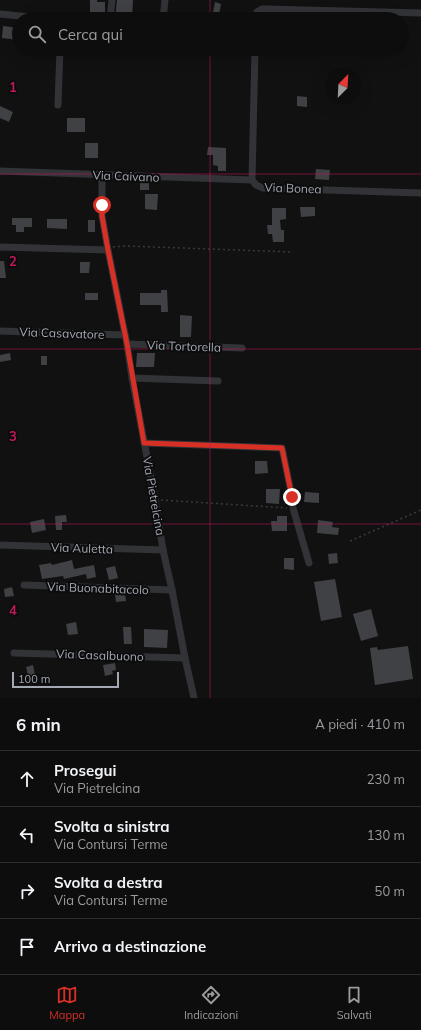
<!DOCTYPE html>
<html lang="it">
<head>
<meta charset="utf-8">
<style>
  body { margin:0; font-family:Mulish,sans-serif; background:#161617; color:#f1f3f6 }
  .compass { position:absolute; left:325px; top:68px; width:36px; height:36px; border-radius:50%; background:#0d0d0e; box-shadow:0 4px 16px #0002; rotate:24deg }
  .scale { position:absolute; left:12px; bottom:10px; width:107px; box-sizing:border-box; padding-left:4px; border:2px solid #a3a8b2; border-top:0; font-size:11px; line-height:14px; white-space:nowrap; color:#a3a8b2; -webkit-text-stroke:3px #0c0c0d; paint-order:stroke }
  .stop { position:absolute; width:12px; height:12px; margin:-9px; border:3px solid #d93025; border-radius:50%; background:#fff }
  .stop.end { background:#d93025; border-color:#fff; box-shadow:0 1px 4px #0008 }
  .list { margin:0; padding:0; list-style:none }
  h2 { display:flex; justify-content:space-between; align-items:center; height:52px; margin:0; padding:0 16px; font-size:17px }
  h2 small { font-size:13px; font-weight:400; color:#9a9c9e }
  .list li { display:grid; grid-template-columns:26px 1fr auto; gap:12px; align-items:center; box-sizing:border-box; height:56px; padding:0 16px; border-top:1px solid #2d2d2e }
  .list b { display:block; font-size:15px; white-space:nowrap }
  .list p { margin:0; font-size:13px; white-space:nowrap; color:#9a9c9e }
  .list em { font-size:13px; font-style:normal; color:#9a9c9e }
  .icon { flex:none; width:22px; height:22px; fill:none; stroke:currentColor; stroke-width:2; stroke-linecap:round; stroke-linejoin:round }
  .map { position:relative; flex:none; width:421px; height:698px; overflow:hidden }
  .search { position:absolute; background:#0d0d0e; box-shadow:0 4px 16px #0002; left:12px; right:12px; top:12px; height:44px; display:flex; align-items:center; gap:10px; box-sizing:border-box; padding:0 14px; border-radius:22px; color:#9a9c9e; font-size:15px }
  .sheet { height:276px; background:#0d0d0e }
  nav { display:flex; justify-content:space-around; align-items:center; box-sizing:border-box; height:56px; border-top:1px solid #2d2d2e; background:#0d0d0e; font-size:11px; color:#9a9c9e }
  nav a { display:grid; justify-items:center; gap:2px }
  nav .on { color:#d93025 }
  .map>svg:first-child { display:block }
</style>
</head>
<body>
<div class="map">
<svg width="421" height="698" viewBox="0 0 421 698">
  <rect width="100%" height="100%" fill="#111112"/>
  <!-- building -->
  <g fill="#404145">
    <polygon points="90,0 97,0 97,2 105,2 105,16 90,16"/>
    <polygon points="117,0 133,0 132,19 115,19"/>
    <polygon points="215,2 221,4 218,19 212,18"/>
    <polygon points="3,26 19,28 19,40 2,38"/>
    <polygon points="297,96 307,97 307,107 297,106"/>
    <polygon points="0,106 13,112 9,122 0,118"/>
    <rect x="67" y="118" width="18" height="14"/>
    <rect x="85" y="143" width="13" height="15"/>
    <polygon points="208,147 226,148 226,171 218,171 218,166 213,165 213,155 207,155"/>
    <polygon points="316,169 330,170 329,180 315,179"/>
    <rect x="140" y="183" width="9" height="7"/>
    <polygon points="145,194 158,194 157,210 145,209"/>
    <polygon points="300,207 315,207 315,216 301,217"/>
    <polygon points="272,208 286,208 286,219 280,220 281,230 284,230 284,242 273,242 272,234 268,234 267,225 272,225"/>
    <polygon points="12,218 32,218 32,227 24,227 24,232 16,232 16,225 12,225"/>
    <polygon points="47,219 67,219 67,229 47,228"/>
    <rect x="88" y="220" width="7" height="12"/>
    <polygon points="0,261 4,261 6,278 0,278"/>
    <polygon points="80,262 90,262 89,273 80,273"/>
    <polygon points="161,290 167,290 168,312 161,312 161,305 140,305 140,293 161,293"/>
    <rect x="85" y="293" width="13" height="7"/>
    <polygon points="180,315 192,316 191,337 180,337"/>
    <polygon points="10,353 11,360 0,362 0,355"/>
    <polygon points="137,353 155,353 154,367 136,367"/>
    <rect x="41" y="356" width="6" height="9"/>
    <polygon points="255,461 267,461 268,473 255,474"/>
    <polygon points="266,489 280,489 279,504 266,503"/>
    <polygon points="305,492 319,493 319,503 304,502"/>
    <polygon points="66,515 67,522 62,522 62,530 56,530 55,516"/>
    <polygon points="277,516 287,516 287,531 272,531 271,521 277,521"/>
    <polygon points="44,519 46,530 32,533 30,522"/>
    <polygon points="318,520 333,522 332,527 339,528 338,535 317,533"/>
    <polygon points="337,553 338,563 329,564 328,554"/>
    <polygon points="284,558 294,558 294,570 284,569"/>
    <polygon points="72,560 74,569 94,565 96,577 87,579 86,574 64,579 63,576 42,579 39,565 51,563 52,565"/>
    <polygon points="115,566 118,578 109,580 106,568"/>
    <polygon points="335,579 342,617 321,621 314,582"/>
    <polygon points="12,587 14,596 5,597 4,589"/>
    <polygon points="125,593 126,601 116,602 115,594"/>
    <polygon points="371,609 378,636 361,641 353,614"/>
    <polygon points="76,622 78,634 68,635 66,624"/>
    <polygon points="123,627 131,627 132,644 124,644"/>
    <polygon points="144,629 168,630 167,648 144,647"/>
    <polygon points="408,646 413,679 375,685 370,648 377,647 378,650"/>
    <polygon points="115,663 116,670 112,671 113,674 105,676 103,665"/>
    <polygon points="33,665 36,679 29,680 26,667"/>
  </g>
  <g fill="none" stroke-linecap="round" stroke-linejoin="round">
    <!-- path -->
    <g stroke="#383a3e" stroke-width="1.5" stroke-dasharray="2 3" stroke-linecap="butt">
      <polyline points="113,247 126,246 293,252"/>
      <polyline points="161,500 287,508"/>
      <polyline points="350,541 421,510"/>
    </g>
    <!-- minor -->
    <g stroke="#323337" stroke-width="7">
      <polyline points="0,14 50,19"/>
      <polyline points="110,19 112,0"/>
      <polyline points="163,19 165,0"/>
      <polyline points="255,19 257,12 262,9 266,9 421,13"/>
      <polyline points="255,49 252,180 256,185 263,188 421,193"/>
      <polyline points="58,105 60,49"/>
      <polyline points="0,171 252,180"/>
      <polyline points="102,175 102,216 108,250 127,344 132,378 155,499 163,550 172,590 185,658 194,698"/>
      <polyline points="0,247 108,250"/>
      <polyline points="0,331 125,335"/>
      <polyline points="127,344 242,348"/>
      <polyline points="132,378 218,381"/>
      <polyline points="144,443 282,448 292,497 293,508 309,563"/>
      <polyline points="0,545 163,550"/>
      <polyline points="24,585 172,590"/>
      <polyline points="14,653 185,658"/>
    </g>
  </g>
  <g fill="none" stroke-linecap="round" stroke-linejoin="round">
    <!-- route -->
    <polyline stroke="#d93025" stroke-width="5" points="102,205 102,216 108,250 127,344 144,443 282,448 292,497"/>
  </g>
  <!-- grid -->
  <path fill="none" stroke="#c2185b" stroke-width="1" stroke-opacity="0.55" d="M210 0V19M210 49V698M0 174H421M0 349H421M0 524H421"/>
  <g text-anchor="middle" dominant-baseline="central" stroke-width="4" stroke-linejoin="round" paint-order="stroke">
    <!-- street labels -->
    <g font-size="12" fill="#a3a8b2" stroke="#0c0c0d">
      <text transform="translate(126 176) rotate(2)">Via Caivano</text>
      <text transform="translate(293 188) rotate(2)">Via Bonea</text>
      <text transform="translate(62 333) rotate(2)">Via Casavatore</text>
      <text transform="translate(184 346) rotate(2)">Via Tortorella</text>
      <text transform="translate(154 496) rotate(80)">Via Pietrelcina</text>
      <text transform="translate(82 548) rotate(2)">Via Auletta</text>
      <text transform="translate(98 588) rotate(2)">Via Buonabitacolo</text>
      <text transform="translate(100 655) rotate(2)">Via Casalbuono</text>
    </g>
  </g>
  <g font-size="13" text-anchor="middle" font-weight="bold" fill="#c2185b" stroke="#0c0c0d" stroke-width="4" stroke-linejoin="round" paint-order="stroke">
    <text x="13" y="92">1</text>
    <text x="13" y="266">2</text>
    <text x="13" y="441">3</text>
    <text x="13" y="615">4</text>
  </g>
</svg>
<svg class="compass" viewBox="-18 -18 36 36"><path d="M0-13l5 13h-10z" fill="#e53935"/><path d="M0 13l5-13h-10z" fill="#9a9c9e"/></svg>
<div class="scale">100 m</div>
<div class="stop" style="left:102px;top:205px"></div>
<div class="stop end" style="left:292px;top:497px"></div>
<div class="search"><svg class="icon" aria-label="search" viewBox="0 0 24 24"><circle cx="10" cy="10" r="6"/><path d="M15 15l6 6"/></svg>Cerca qui</div>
</div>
<section class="sheet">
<h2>6 min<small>A piedi · 410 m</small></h2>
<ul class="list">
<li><svg class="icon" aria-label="ahead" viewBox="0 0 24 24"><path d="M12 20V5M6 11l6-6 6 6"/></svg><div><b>Prosegui</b><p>Via Pietrelcina</p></div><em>230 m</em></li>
<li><svg class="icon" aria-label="left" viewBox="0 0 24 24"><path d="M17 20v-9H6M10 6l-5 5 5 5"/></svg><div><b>Svolta a sinistra</b><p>Via Contursi Terme</p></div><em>130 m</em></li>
<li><svg class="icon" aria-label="right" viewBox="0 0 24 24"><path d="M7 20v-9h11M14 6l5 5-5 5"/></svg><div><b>Svolta a destra</b><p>Via Contursi Terme</p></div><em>50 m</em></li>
<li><svg class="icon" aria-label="arrive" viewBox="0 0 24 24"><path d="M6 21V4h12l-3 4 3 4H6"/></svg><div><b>Arrivo a destinazione</b></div></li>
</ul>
</section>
<nav>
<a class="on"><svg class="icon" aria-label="map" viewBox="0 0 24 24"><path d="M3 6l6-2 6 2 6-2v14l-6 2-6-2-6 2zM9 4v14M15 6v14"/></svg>Mappa</a>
<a><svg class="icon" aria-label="directions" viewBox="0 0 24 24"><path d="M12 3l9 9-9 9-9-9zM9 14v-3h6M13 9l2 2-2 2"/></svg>Indicazioni</a>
<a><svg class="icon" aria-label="saved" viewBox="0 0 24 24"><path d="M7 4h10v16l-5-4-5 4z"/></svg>Salvati</a>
</nav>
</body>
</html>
